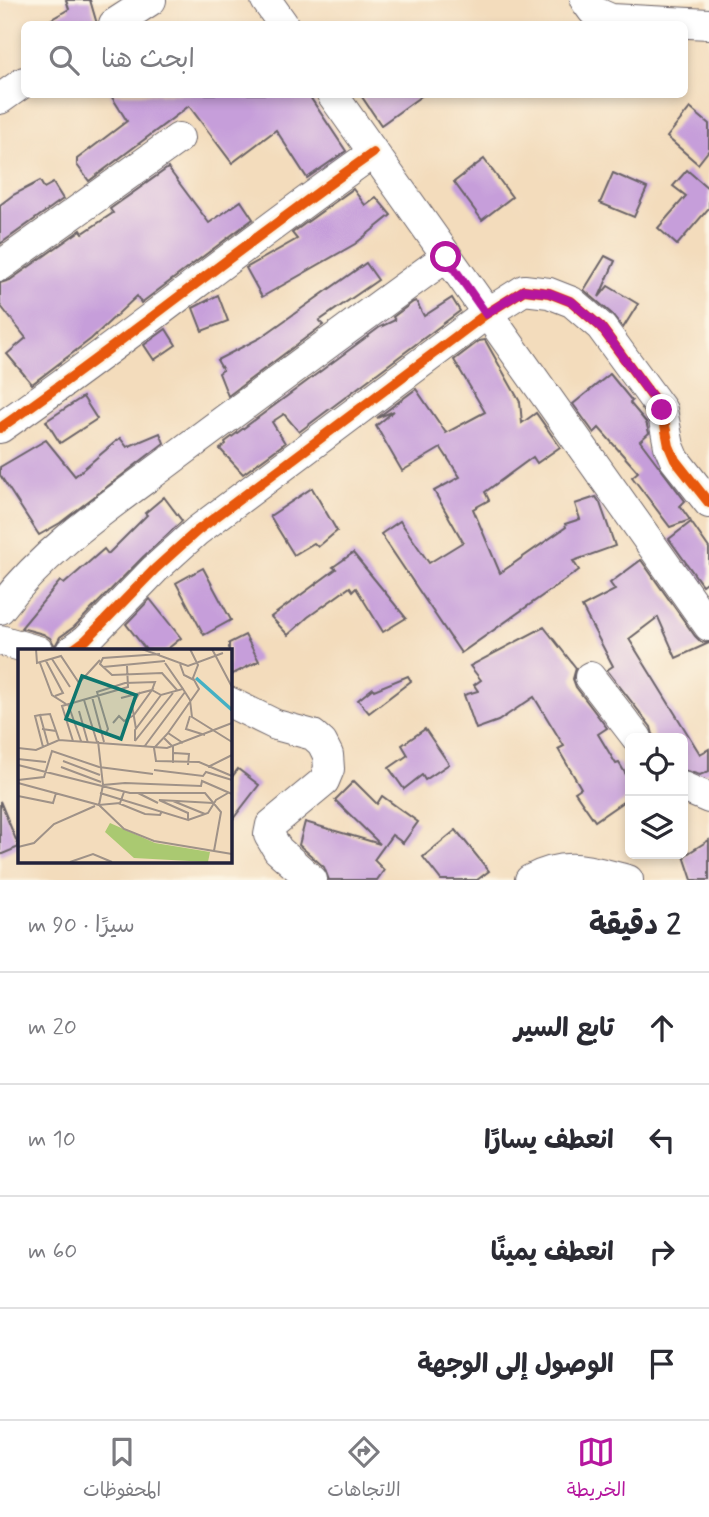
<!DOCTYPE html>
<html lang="ar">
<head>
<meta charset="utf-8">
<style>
  body { margin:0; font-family:Mynerve,"Playpen Sans Arabic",sans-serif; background:#f7f7f7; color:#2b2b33; direction:rtl }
  .controls { position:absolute; right:21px; bottom:21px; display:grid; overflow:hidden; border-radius:10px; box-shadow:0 4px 10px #0003 }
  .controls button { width:63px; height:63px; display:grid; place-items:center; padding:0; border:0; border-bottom:2px solid #e1e1e2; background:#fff; color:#2b2b33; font:35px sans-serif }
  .stop { position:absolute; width:21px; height:21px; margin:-16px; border:5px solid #b5179e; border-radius:50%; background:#fff }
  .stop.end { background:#b5179e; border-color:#fff; box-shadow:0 2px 7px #0008 }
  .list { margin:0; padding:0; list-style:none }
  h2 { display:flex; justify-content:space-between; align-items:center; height:91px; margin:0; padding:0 28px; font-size:30px }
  h2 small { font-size:23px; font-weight:400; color:#7c7c81 }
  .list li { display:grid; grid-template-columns:46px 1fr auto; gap:21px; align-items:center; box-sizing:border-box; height:112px; padding:0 28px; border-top:2px solid #e1e1e2 }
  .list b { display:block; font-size:26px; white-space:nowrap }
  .list em { font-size:23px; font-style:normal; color:#7c7c81 }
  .icon { flex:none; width:38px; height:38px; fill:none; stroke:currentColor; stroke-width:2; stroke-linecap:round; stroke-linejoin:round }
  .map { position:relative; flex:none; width:709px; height:880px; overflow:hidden; direction:ltr }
  .search { position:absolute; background:#fff; box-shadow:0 4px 10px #0003; left:21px; right:21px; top:21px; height:77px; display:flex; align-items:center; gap:18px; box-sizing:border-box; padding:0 24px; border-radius:10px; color:#7c7c81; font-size:26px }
  .sheet { height:539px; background:#fff }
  nav { display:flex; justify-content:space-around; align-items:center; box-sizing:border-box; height:98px; border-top:2px solid #e1e1e2; background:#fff; font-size:19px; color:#7c7c81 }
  nav a { display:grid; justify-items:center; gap:4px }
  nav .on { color:#b5179e }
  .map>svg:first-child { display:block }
</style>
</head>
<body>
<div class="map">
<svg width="709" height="880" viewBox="0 0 709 880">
  <rect width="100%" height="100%" fill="#fcf5e5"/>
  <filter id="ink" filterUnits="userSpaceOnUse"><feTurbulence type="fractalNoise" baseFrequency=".0143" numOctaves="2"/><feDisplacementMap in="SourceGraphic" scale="14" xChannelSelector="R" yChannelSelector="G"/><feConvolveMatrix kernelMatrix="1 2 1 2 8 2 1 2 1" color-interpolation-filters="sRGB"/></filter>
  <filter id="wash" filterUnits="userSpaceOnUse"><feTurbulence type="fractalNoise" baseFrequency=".00686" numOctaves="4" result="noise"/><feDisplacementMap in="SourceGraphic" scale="28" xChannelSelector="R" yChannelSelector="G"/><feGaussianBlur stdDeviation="1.57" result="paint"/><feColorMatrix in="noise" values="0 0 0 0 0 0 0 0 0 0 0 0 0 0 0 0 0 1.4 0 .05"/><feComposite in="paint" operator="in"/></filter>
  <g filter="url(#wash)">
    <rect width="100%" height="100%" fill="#f3dcbc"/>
    <g id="blocks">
      <!-- building -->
      <g fill="#c69eda">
        <polygon points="66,0 90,0 97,24 43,24 69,9"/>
        <polygon points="110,94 308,94 346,151 307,178 276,130 232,163 189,106 89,181 77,165 77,159 127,121"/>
        <polygon points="360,94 424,94 381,125"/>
        <polygon points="690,108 709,124 709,150 698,164 667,137"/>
        <polygon points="484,159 512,197 482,220 454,182"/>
        <polygon points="168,168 209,223 241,201 253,219 141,303 137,296 91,339 32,384 7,354 26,338 0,305 0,283 10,280 81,230 83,233 113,213 110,209"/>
        <polygon points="687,170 709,189 709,208 677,245 658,228 686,196 673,186"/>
        <polygon points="613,173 647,188 634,217 600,203"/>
        <polygon points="40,181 44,188 53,183 63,199 0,244 0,205 13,195"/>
        <polygon points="353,189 365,205 376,197 391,215 355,244 262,297 246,268 297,239 292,233"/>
        <polygon points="605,256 615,261 599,297 608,286 638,304 623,328 612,314 584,290"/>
        <polygon points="366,263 378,280 319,321 323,325 228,396 219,373 223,370 217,360 260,338"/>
        <polygon points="218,295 228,321 202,331 193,308"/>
        <polygon points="452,298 460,311 299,432 284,414 272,422 285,443 243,474 220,449 226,444 225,442 380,327 395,320 393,317 413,302 416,301 424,316"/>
        <polygon points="166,329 176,345 154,360 144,345"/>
        <polygon points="485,340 520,402 522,423 536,413 560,447 537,463 533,457 485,492 489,500 473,509 500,573 566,527 565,524 580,519 575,504 596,497 600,503 615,546 573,561 579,570 461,653 381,534 400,521 429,563 463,542 434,491 460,477 441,448 402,471 376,426 394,411 377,418 416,389 446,433 485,412 454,360 479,341"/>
        <polygon points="610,374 632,401 630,403 646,422 649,433 640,441 685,501 680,506 690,520 670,527 632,477 638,472 599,428 594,433 573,404"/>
        <polygon points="83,397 97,419 60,443 46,421"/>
        <polygon points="160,433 164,443 60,523 39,535 0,475 0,467 46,440 75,476 120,438 127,447"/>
        <polygon points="312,488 337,531 318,547 314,543 294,555 270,516"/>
        <polygon points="164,497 182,521 143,557 74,627 60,637 55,646 50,638 43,634 21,628 60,581 64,584 104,549 108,554 147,515 145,513"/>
        <polygon points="691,522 709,548 709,580 702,585 669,539"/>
        <polygon points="353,553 406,618 383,632 356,588 353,591 350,587 308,617 288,635 271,617 336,569 333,567"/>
        <polygon points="641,560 695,636 701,642 709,643 676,658 658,617 629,639 700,754 709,749 709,771 700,775 683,770 683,738 654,738 651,727 607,670 613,666 582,607 615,590 610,583"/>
        <polygon points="203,568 231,620 204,635 176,583"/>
        <polygon points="150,599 181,638 165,651 147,651 126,624"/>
        <polygon points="544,627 576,668 573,679 576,687 607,728 598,734 616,764 619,763 630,781 630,797 595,821 575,792 581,788 558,749 564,746 534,697 498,721 476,729 464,695 478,691 474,685 481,680 470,666"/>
        <polygon points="245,635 259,661 229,676 229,643"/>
        <polygon points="408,676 411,681 369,713 358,700 373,688 374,690"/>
        <polygon points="425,729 449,764 425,780 422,775 404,789 389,768 408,755 402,745"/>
        <polygon points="238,769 259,785 229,824 229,781"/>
        <polygon points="354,781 377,804 382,796 418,822 403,843 392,835 374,860 384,870 377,880 329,880 324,867 299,845 305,822 380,844 335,800"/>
        <polygon points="0,801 19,847 0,855"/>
        <polygon points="456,830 489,871 477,880 441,880 423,857"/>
        <polygon points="709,840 709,880 692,880 684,856"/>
      </g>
    </g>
  </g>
  <g filter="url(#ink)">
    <use href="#blocks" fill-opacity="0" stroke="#6b6368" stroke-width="2"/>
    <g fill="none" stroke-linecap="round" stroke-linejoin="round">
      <!-- minor casing -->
      <g stroke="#6b6368" stroke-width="32">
        <g id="minor">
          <polyline points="266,0 283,24"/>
          <polyline points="585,0 593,11 611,19 709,24"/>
          <polyline points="114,24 151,0"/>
          <polyline points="332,94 709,626"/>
          <polyline points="0,99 24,82"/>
          <polyline points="0,266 179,138"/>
          <path d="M0 428C127 340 246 242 373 153"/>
          <path d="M0 609C47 546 114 503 176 456 266 389 356 322 446 257"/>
          <polyline points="0,640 38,651"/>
          <polyline points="71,651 86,640 155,569 197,531 486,314 524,290 549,293 572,302 601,327 662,410 669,446 675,460 709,503"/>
          <polyline points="590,677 637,738"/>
          <polyline points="229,702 276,725 313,735 322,743 328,755 329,769 324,781 271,825 269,835 278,850 312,880"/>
          <polyline points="683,787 709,798"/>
          <path d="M530 880C567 860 590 871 628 880"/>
        </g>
      </g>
      <!-- minor -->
      <use href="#minor" stroke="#fff" stroke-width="30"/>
      <!-- cycleway casing -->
      <g stroke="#fcf5e5" stroke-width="15">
        <g id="cycleway">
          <path d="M0 428C127 340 246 242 373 153"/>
          <polyline points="71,651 86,640 155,569 197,531 486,314 524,290 549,293 572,302 601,327 662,410 669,446 675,460 709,503"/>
        </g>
      </g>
      <!-- cycleway -->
      <use href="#cycleway" stroke="#e8590c" stroke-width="10"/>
    </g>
  </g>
  <g fill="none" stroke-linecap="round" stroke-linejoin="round" filter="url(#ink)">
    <!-- route -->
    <polyline stroke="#b5179e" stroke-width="9" points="446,257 486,314 524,290 549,293 572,302 601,327 662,410"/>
  </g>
  <!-- overview -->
  <g transform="translate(18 649)">
    <rect width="214" height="214" fill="#f3dcbc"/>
    <path d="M92 174 137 194 192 203 190 213 116 209 87 183Z" fill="#aac971"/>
    <path fill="none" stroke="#45b0c4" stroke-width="3.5" d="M178 29 214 61"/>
    <path fill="none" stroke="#9f9288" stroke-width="2" d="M18 0 19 14 43 7 61 34 82 11M124 0 170 17 205 4M194 0 214 38M142 5 85 9 82 15 94 26 144 24 159 41M34 10 52 38M28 12 45 44 37 47M22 14 34 46 48 55M162 15 166 26 176 31M85 18 147 12M165 40 172 51 174 68 214 93M74 48 86 93M66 51 79 93M50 55 63 92M61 62 70 94M22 66 32 65 38 82M172 67 168 80 187 86M95 74 101 67 106 72 116 66 134 41 103 49M24 80 38 82 41 91M118 80 114 56 122 43M150 84 181 40 175 29 180 16 172 0M87 86 90 80 79 43 107 34 137 33 134 41 143 46 165 40 147 14M146 89 155 98V114M55 92 44 57 110 38 109 17M80 92 85 136M117 92 155 44M117 92V81L143 46M165 94 150 84 136 99 138 112 181 113 214 127M25 98 17 67 22 66 30 95M126 98 167 43M0 99 18 101 41 91 149 99 214 74M156 104 171 105 170 116M0 110 28 113M45 112 82 126M0 116 112 144H187L203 163 196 202M43 118 83 133M190 118 214 106M136 121 185 127 188 123 214 131M0 131 26 128 34 102 81 118 135 125M0 134 81 156 106 180 136 192 214 205M106 143 102 154 81 156 85 136 107 134 183 137 184 132 214 145M82 144 170 171V164L141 151 195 154M120 144 140 154M0 147 35 154 38 144M155 152 187 165M100 154 127 165 142 166 144 162M170 171 190 164 198 151 210 144M0 198 16 194 36 175 77 157M52 213 75 205 94 213"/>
    <path fill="#0f766e" fill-opacity="0.15" stroke="#0f766e" stroke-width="3.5" d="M64 27 118 46 103 90 48 70Z"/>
    <rect width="214" height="214" fill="none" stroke="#22223b" stroke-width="3.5"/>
  </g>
</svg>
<div class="controls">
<button><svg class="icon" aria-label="locate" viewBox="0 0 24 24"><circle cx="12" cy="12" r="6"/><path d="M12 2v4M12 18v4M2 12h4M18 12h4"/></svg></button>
<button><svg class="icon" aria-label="layers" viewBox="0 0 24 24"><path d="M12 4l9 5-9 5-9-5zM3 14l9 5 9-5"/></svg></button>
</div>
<div class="stop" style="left:446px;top:257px"></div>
<div class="stop end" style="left:662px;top:410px"></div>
<div class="search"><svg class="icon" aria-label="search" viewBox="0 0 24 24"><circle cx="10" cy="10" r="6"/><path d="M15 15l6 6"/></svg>ابحث هنا</div>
</div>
<section class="sheet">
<h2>2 دقيقة<small>سيرًا · 90 m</small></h2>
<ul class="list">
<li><svg class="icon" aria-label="ahead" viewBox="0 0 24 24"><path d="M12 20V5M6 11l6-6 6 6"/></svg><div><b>تابع السير</b></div><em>20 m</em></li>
<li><svg class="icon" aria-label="left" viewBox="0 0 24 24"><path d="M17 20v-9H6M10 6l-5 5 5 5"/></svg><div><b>انعطف يسارًا</b></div><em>10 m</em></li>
<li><svg class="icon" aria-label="right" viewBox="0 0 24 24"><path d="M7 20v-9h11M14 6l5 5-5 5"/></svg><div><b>انعطف يمينًا</b></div><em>60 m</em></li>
<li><svg class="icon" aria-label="arrive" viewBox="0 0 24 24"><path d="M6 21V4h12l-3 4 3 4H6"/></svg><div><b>الوصول إلى الوجهة</b></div></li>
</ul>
</section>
<nav>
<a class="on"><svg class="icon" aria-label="map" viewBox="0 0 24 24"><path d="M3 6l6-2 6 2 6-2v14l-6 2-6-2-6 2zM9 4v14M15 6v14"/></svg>الخريطة</a>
<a><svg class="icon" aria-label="directions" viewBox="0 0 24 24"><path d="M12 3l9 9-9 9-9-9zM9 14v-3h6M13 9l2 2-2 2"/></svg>الاتجاهات</a>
<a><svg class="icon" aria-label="saved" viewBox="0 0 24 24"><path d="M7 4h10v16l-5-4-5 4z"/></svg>المحفوظات</a>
</nav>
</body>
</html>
